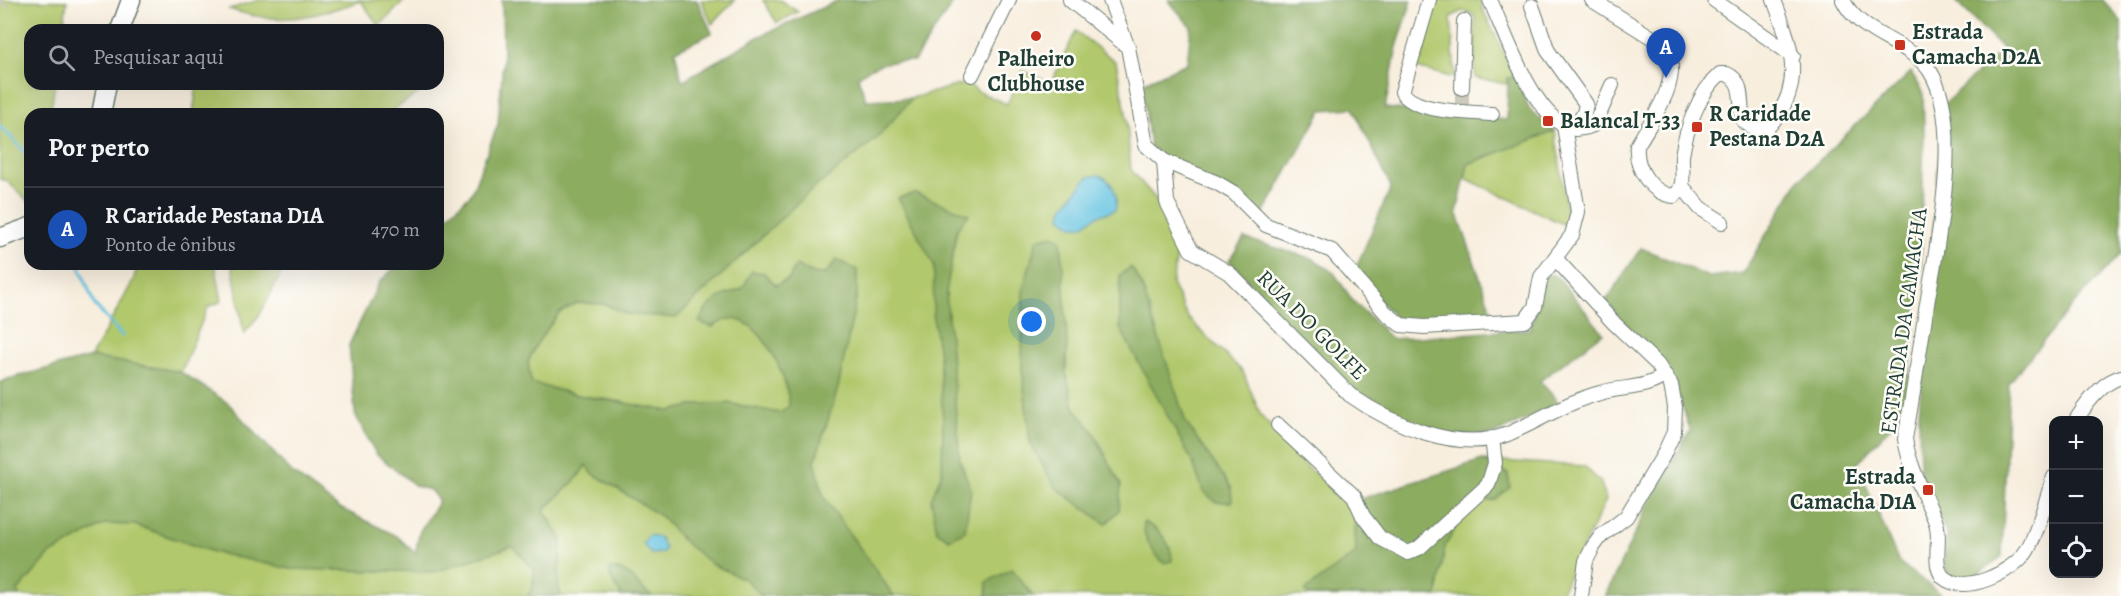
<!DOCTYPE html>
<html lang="pt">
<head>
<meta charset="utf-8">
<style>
  body { margin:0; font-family:Alegreya,serif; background:#20242c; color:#f1f3f6 }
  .controls { position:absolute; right:18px; bottom:18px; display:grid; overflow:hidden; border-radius:12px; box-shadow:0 6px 24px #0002 }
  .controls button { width:54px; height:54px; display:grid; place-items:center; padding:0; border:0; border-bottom:2px solid #363941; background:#171b24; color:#f1f3f6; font:30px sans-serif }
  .you { position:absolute; left:1032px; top:322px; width:21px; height:21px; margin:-15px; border:4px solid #fff; border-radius:50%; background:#1a73e8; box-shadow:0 0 0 9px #1a73e833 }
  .badge { display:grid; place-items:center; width:39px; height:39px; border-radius:50%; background:#1a73e8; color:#fff; font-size:20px; font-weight:700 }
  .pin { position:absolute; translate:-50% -50px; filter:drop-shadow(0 2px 3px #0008) }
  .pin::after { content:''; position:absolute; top:32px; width:21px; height:18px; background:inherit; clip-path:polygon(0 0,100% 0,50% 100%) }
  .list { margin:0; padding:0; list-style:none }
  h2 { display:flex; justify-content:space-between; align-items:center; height:78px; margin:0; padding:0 24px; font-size:26px }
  h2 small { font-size:20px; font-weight:400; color:#9ea1a6 }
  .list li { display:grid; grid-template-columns:39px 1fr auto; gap:18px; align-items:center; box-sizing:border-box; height:84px; padding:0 24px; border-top:2px solid #363941 }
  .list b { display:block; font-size:22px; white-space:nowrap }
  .list p { margin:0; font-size:20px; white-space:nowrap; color:#9ea1a6 }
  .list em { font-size:20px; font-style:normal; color:#9ea1a6 }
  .icon { flex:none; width:33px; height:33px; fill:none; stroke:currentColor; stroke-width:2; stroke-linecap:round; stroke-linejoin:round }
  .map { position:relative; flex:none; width:2121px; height:596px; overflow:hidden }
  .search { position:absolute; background:#171b24; box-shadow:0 6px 24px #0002; left:24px; top:24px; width:420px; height:66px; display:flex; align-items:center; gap:15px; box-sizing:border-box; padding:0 21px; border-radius:18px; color:#9ea1a6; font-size:22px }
  .panel { position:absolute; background:#171b24; box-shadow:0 6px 24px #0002; left:24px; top:108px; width:420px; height:162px; border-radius:18px }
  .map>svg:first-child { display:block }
</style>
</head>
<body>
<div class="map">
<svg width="2121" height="596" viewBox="0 0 2121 596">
  <rect width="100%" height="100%" fill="#fdfcf7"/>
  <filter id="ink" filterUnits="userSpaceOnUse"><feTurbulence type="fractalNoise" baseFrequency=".0167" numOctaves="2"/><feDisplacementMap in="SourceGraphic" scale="12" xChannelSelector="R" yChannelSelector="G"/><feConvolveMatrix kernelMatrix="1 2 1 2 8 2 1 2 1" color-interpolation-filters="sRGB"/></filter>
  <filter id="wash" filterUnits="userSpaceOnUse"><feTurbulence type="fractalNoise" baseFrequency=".008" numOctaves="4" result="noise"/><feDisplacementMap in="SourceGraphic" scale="24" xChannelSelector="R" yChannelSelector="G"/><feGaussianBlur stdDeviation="1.35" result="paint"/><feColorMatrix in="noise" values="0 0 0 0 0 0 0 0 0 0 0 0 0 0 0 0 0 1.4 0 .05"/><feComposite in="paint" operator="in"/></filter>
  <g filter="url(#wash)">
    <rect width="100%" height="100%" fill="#f8eede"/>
    <!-- green -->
    <g fill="#b1c86c" stroke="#688250" stroke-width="1.5">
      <polygon points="0,0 67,1 63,30 30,30 30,84 55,84 50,114 30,114 30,203 6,180 0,179"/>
      <path d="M259 0H405L379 26 361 1C311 17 281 27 229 9Z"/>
      <polygon points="701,0 735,0 712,24"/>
      <polygon points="763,0 780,0 798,12 777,23"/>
      <polygon points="1433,0 1482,0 1482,8 1515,77 1508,78 1507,84 1475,78 1475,18 1471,13 1462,11 1451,17 1455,78 1412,67 1413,61 1421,60 1430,30 1427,24"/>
      <path d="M1076 31 1116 62 1126 112 1131 170 1165 210 1180 238 1172 284 1188 318 1243 372 1261 416 1310 470 1354 501 1483 460 1584 466 1601 483 1606 500 1559 596H19L18 591 50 554 105 524 135 525 213 552 291 569 379 571 531 523 578 477 625 402 577 395 531 383C530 376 527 367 529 360 535 339 555 309 577 303 594 298 612 307 626 314L807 194 877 138 912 98 966 83 979 92 1007 104 1023 71 1051 83Z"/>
      <polygon points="197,84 287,84 289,89 296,84 419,84 423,90 395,109 396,114 193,114"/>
      <polygon points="1555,131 1569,227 1465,178 1468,164"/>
      <polygon points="138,264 215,264 222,301 208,307 181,372 91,357 133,281"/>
      <polygon points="232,264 286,264 260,314 244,334"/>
    </g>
    <!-- forest -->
    <g fill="#8cac60" stroke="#56744a" stroke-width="1.5">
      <path d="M502 0H697L712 33 675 51 682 81 758 37 839 0H955L914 61C892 60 875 63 858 77L866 100 912 98 877 138 807 194 676 318 626 314 606 304 577 303 559 313 536 345 528 362 531 383 577 395 670 411 700 404 728 403 780 413 789 406C789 380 762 316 729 319 724 320 716 325 712 327L699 322C707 302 722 295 742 289L752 271 764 273 776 285 789 279 796 265 814 274H825L837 260 857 270V295L838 388 815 461 823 496 894 596H762L746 580 712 564 684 542 662 517 592 473 586 465 578 477 544 510 562 540 558 584 561 596H527L533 588 534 569 512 546 435 572 291 569 213 552 135 525 105 524 50 554 18 591 19 596H0V383L8 379 91 357 181 372 228 403 291 472 338 507 397 536 415 553 420 531 439 501 430 490 416 486 376 454 355 414 349 345 379 283 398 264H438V225L471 194 498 124 503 61Z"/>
      <polygon points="1168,0 1412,0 1397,47 1385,108 1507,120 1508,78 1515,77 1530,110 1555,131 1468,164 1457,212 1492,313 1401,324 1354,272 1391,187 1353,108 1322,110 1263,214 1168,162 1150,147 1142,83 1187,63 1191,27"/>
      <polygon points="1955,0 2103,0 2121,21 2121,254 2072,306 2009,383 2002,556 1965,584 1951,577 1944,565 1947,535 1920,474 1919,415 1943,105 2003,49"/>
      <polygon points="1911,72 1923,92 1924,127 1921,263 1906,409 1857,464 1899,562 1943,596 1605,596 1656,489 1690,431 1674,380 1606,301 1641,248 1709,277 1743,273 1799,180"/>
      <polygon points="915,193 969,214 957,229 946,292 960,461 971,490 965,531 949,539 937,531 931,499 942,472 943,422 939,355 933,317 934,265 898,198"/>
      <polygon points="1052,235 1061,239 1067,339 1066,373 1074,407 1094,433 1121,485 1119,510 1106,524 1055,487 1030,442 1022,369 1023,289 1037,239"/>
      <polygon points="1244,238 1313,259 1334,273 1353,301 1392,339 1530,329 1545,278 1551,274 1559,278 1603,333 1540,381 1560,404 1494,434 1443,436 1354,394 1229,261"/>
      <polygon points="1131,267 1141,283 1186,423 1231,487 1232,502 1216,502 1203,491 1193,463 1120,328 1120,275"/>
      <polygon points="1483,460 1508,474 1510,487 1495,500 1468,504 1445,547 1437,596 1311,596 1304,591 1356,553 1354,501"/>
      <path d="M1144 522C1160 529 1172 544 1172 561L1163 563C1153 551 1142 538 1144 522Z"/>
      <path d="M610 569C633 568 635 587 652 596H622L610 577Z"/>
      <polygon points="1012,569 1033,596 987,596 987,582"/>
    </g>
    <!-- water -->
    <g fill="#64c3e2" stroke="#42808b" stroke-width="1.5">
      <path d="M1100 175C1113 181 1119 196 1115 210L1097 216 1082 226H1073L1061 217 1063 207 1088 177Z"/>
      <polygon points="649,535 660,538 665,549 663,553 651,554 643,544"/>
    </g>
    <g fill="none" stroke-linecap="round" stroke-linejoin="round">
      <!-- stream -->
      <g stroke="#64c3e2" stroke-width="3">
        <polyline points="0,126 30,157"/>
        <polyline points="79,264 94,304 122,336"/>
      </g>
    </g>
  </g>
  <g filter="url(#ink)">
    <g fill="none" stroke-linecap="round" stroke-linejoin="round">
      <!-- minor-tunnel -->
      <polyline stroke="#cdcbbc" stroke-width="14" stroke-dasharray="14 7" stroke-linecap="butt" points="1462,105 1462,88"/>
      <!-- highway-tunnel -->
      <polyline stroke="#cdcbbc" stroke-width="21" stroke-dasharray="21 10" stroke-linecap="butt" points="0,2 2,0"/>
      <!-- minor casing -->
      <g stroke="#6b7b70" stroke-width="16">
        <g id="minor">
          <polyline points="1070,0 1128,47 1146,145 1164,161 1217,183 1234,193 1266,225 1332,251 1385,312 1401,325 1424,327 1525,321 1535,307 1541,277 1572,235 1578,212 1564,126"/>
          <polyline points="1110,0 1127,45"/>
          <path d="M1429 0 1402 92C1415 113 1469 112 1492 114"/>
          <path d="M1490 0C1506 35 1529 105 1563 125 1572 131 1585 129 1595 124L1612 85"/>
          <path d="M1592 0 1667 47C1682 82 1653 117 1637 146 1635 168 1651 194 1674 196 1687 186 1681 170 1682 156 1686 129 1699 92 1720 74H1727C1745 82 1739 102 1743 120L1754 129H1766C1807 89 1792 47 1774 0"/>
          <polyline points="1714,0 1793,56"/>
          <path d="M1843 0C1860 36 1911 42 1930 71 1964 125 1937 244 1927 304 1920 349 1913 394 1905 439 1910 469 1923 491 1935 520 1943 538 1931 562 1943 577 1964 596 2014 572 2027 550 2040 528 2045 501 2054 477"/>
          <polyline points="1532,6 1548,51 1586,104 1584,113 1575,129"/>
          <polyline points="972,75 1009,0"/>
          <polyline points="1462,88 1464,21"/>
          <path d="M1164 161 1167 202 1191 250 1229 273 1350 395C1391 424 1458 454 1508 434 1538 421 1569 401 1600 393 1623 386 1645 390 1665 375"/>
          <polyline points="1682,186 1700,208 1722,222"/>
          <polyline points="1555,258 1614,323 1657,364 1671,385 1675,407 1674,432 1663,456 1626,517 1601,536 1593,547 1586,561 1581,596"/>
          <path d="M2076 420C2086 404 2102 382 2121 377"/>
          <polyline points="1278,425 1354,496 1363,516 1380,538 1408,553 1419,548 1488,485 1495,463 1492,438"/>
        </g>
      </g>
      <!-- major casing -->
      <g stroke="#6b7b70" stroke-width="21">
        <g id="major">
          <polyline points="120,30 131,0"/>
          <polyline points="101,114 107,84"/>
          <polyline points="0,238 30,227"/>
        </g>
      </g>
      <!-- minor -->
      <use href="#minor" stroke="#fff" stroke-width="14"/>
      <!-- major -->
      <use href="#major" stroke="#fff" stroke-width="18"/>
    </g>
  </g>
  <!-- markers -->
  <g fill="#c8321e" stroke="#fdfcf7" stroke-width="2">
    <circle cx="1036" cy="36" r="6"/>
    <rect x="1894" y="39" width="12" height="12" rx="3"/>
    <rect x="1542" y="115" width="12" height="12" rx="3"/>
    <rect x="1691" y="121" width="12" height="12" rx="3"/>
    <rect x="1922" y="484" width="12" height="12" rx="3"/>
  </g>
  <g text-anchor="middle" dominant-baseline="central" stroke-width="5" stroke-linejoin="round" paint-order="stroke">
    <!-- poi labels -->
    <g font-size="22" font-weight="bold" fill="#1f3d34" stroke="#fdfcf7" text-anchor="start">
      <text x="1912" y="32">Estrada<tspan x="1912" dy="25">Camacha D2A</tspan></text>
      <text x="1036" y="59" text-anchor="middle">Palheiro<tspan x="1036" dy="25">Clubhouse</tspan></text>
      <text x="1709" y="114">R Caridade<tspan x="1709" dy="25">Pestana D2A</tspan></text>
      <text x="1560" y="121">Balancal T-33</text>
      <text x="1916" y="477" text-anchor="end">Estrada<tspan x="1916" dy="25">Camacha D1A</tspan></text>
    </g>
    <!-- street labels -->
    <g font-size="22" fill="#1f3d34" stroke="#fdfcf7">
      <text transform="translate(1904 321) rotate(-82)">ESTRADA DA CAMACHA</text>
      <text transform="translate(1312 325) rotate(45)">RUA DO GOLFE</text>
    </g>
  </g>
</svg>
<div class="controls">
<button>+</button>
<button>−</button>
<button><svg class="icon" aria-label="locate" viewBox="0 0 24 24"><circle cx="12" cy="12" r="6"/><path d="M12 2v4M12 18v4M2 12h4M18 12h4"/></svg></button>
</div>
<div class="you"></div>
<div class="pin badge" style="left:1666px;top:78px;background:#1a4fb4">A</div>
<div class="search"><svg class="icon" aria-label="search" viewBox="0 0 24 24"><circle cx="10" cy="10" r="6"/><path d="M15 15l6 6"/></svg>Pesquisar aqui</div>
<section class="panel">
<h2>Por perto<small></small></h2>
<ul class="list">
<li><span class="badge" style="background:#1a4fb4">A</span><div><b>R Caridade Pestana D1A</b><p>Ponto de ônibus</p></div><em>470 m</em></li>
</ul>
</section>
</div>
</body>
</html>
